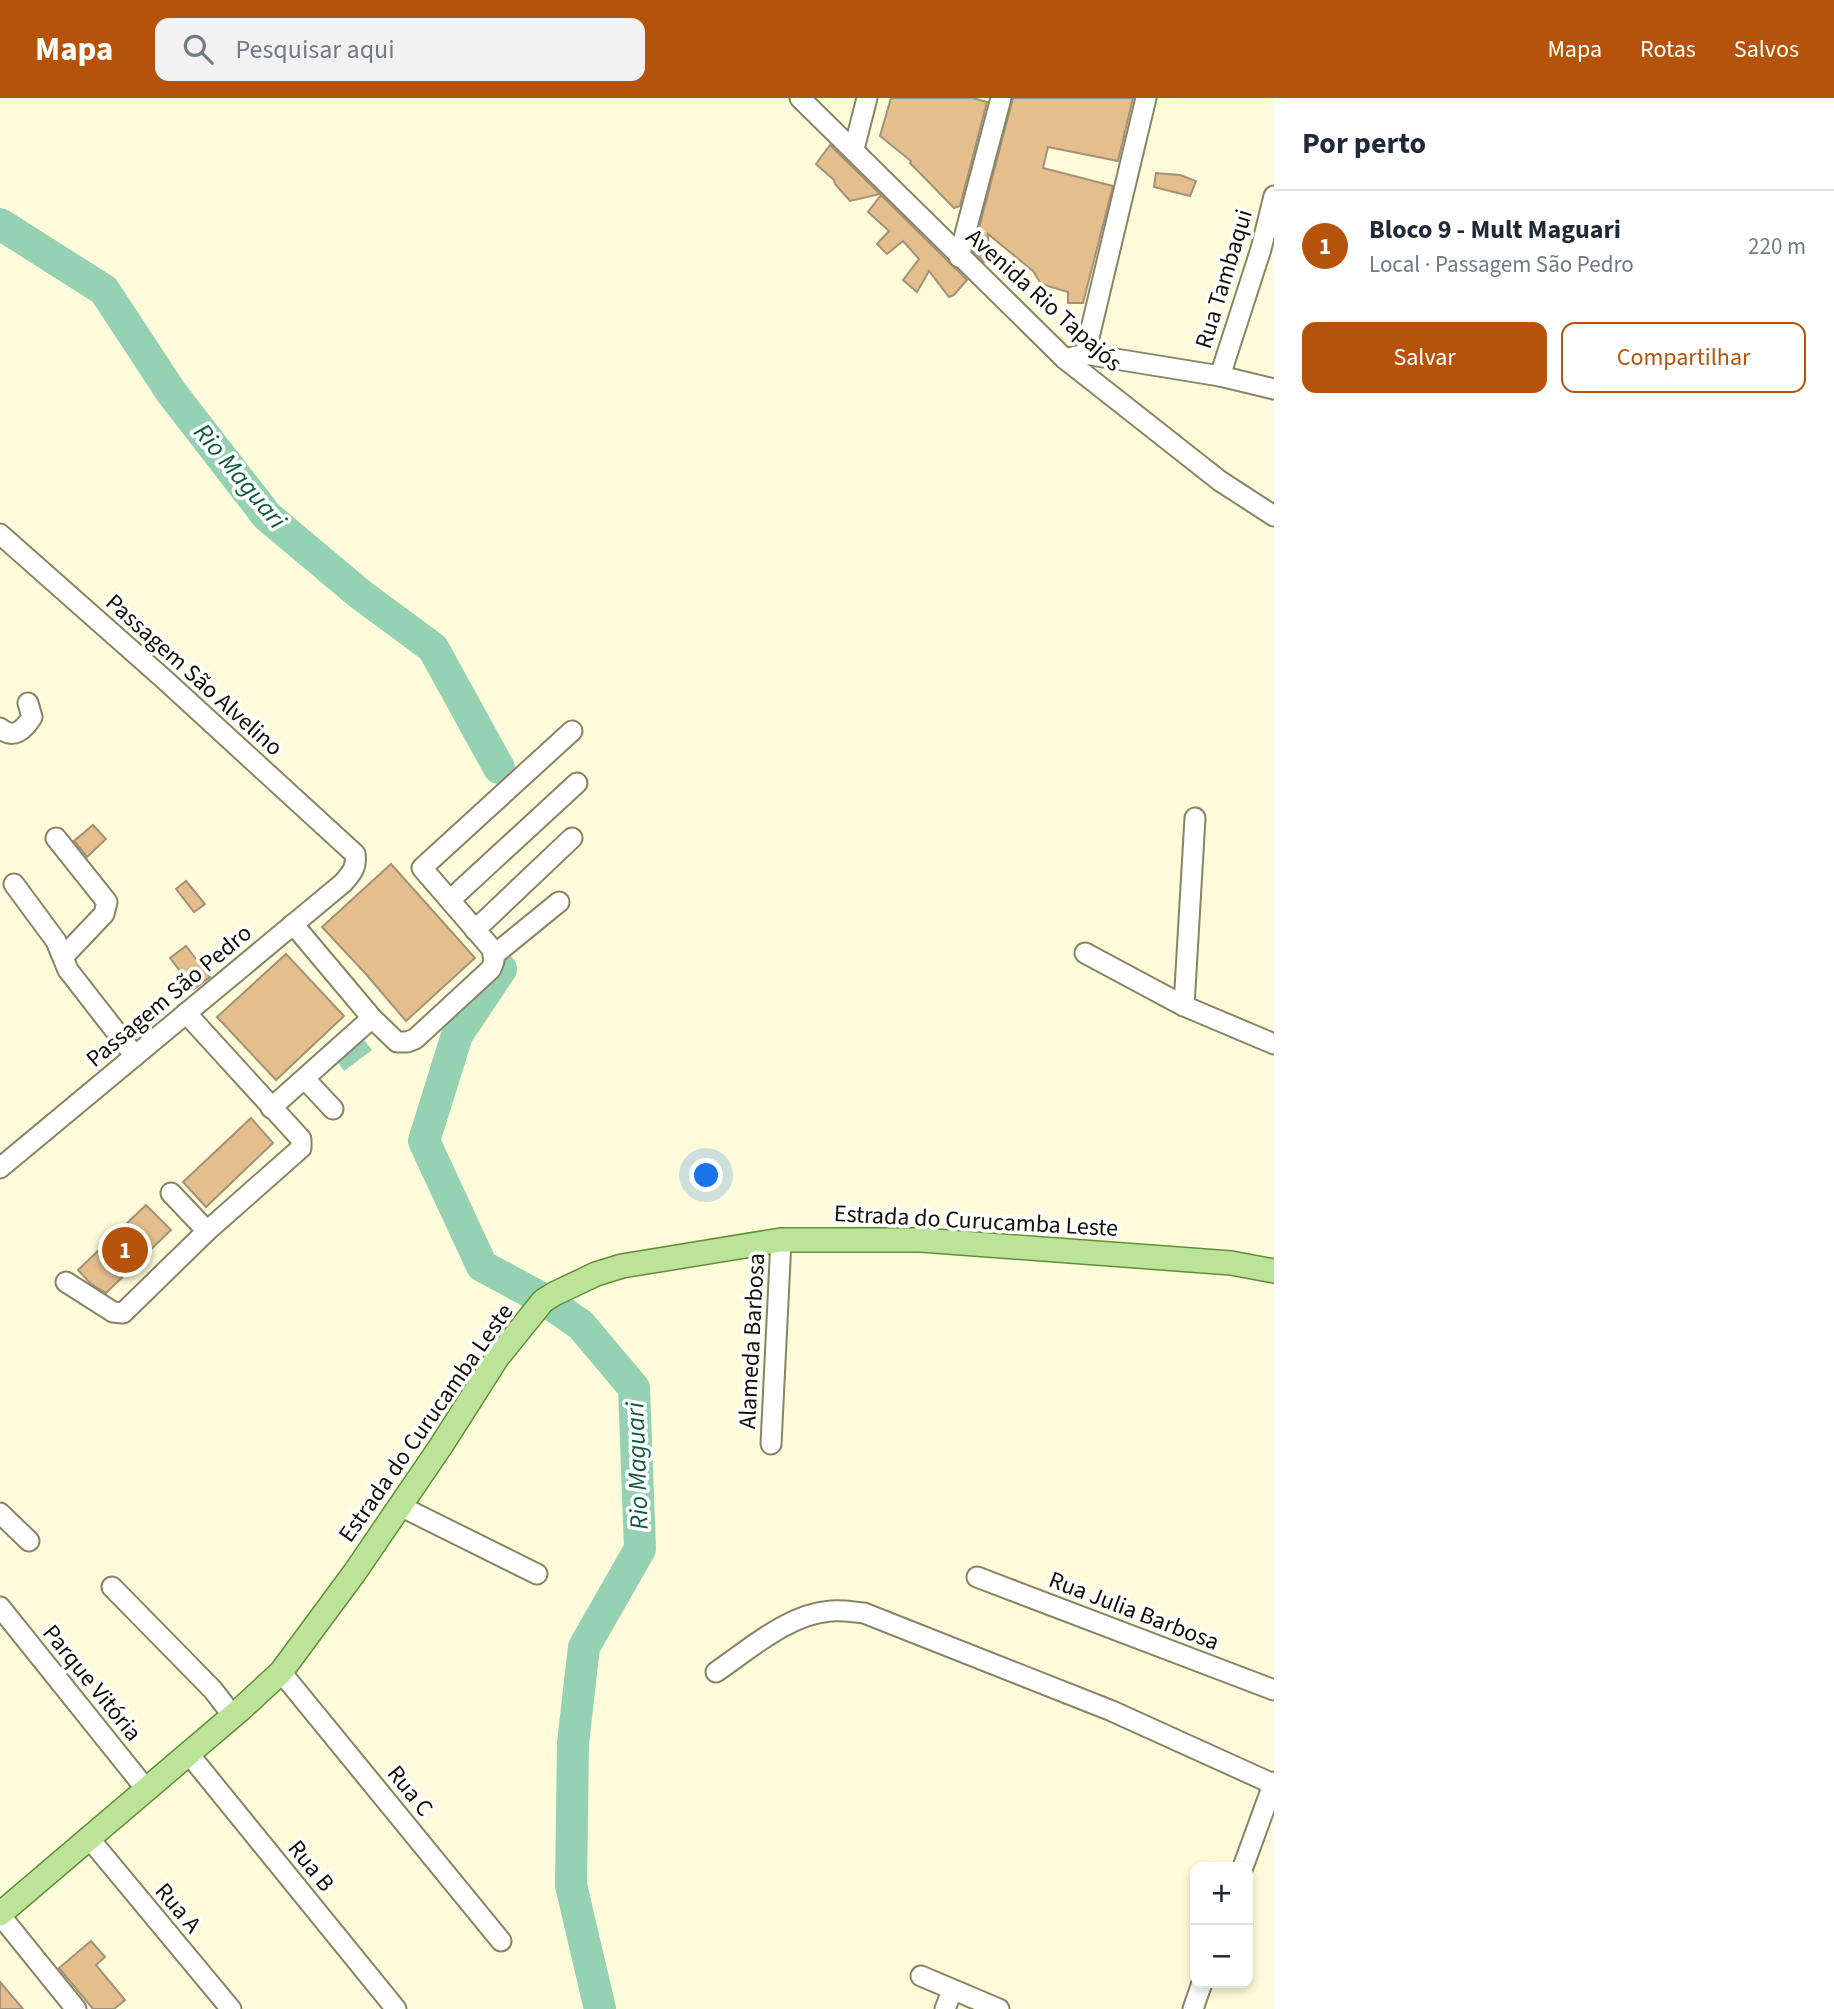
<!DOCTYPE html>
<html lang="pt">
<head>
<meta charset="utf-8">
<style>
  body { margin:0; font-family:"Source Sans 3",sans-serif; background:#f2f2f3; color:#1f2937 }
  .controls { position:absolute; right:21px; bottom:21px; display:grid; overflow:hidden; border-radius:14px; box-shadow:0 4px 10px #0003 }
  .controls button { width:63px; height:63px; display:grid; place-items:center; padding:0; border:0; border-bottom:2px solid #e0e1e3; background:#fff; color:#1f2937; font:35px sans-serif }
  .you { position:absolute; left:707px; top:1078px; width:24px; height:24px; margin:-18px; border:5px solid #fff; border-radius:50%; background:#1a73e8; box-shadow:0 0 0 10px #1a73e833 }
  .badge { display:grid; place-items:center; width:46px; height:46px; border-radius:50%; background:#b45309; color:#fff; font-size:23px; font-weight:700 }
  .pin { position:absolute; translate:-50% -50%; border:4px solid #fff; box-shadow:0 2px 7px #0006 }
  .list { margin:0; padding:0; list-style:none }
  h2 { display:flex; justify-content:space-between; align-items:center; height:91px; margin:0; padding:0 28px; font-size:30px }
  h2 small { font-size:23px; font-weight:400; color:#747a83 }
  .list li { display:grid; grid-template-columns:46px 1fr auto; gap:21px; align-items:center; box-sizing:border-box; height:112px; padding:0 28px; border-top:2px solid #e0e1e3 }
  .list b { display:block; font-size:26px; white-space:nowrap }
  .list p { margin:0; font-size:23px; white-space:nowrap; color:#747a83 }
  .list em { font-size:23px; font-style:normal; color:#747a83 }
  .actions { display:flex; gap:14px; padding:21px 28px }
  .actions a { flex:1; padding:16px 0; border:2px solid #b45309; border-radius:14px; text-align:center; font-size:24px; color:#b45309 }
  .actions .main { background:#b45309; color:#fff }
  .icon { flex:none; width:38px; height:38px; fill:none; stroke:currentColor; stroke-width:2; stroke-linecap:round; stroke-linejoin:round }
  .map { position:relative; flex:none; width:1274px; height:1911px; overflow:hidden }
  header { display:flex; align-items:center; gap:42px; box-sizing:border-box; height:98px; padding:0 35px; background:#b45309; color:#fff }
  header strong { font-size:33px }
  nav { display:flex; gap:38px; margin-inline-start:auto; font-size:24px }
  .search { width:490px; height:63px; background:#f2f2f3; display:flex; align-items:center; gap:18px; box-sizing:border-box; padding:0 24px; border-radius:14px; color:#747a83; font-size:26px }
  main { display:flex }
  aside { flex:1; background:#fff }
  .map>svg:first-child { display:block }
</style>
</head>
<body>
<header>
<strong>Mapa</strong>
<div class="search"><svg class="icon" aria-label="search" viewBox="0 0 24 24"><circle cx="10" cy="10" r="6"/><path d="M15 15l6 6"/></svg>Pesquisar aqui</div>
<nav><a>Mapa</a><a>Rotas</a><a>Salvos</a></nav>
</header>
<main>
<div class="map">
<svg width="1274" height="1911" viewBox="0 0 1274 1911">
  <rect width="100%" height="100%" fill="#fdfbd9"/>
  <!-- water -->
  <polygon fill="#94d2b3" points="364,942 372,952 344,973 336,961"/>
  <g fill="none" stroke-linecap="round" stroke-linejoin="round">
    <!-- river -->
    <g stroke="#94d2b3" stroke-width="32">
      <polyline points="0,126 104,192 171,294 267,418 360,496 433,550 499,670"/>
      <polyline points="501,871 457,937 424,1043 482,1168 545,1202 581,1227 634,1290 640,1451 584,1549 573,1645 571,1787 600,1911"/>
    </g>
  </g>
  <!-- building -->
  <g fill="#e4bf8d" stroke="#a59177" stroke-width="2">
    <polygon points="891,0 973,0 987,4 960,108 954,110 910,65 911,63 880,38"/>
    <polygon points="1013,0 1133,0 1118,63 1048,49 1043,70 1113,88 1083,205 1068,205 1068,194 1041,186 1033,173 988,136 989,158 984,164 973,153"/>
    <polygon points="830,47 880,96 850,103 835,86 834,82 816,66"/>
    <polygon points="1156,75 1180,77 1196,83 1190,98 1154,89"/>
    <polygon points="881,97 967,182 954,197 949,199 929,173 917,194 903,182 919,161 903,143 887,156 877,146 889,133 868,114"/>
    <polygon points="93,727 106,741 87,759 74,743"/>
    <polygon points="391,766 475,860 406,923 365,875 322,829"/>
    <polygon points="186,783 205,806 194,814 176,791"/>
    <polygon points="186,848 210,879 194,891 170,860"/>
    <polygon points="286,856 344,918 276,982 217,919"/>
    <polygon points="251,1020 273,1045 206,1109 183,1084"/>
    <polygon points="146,1107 171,1132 106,1195 91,1186 78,1172"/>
    <polygon points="91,1843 105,1859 96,1867 125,1902 114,1911 93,1911 59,1870"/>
    <polygon points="0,1884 23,1911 0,1911"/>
  </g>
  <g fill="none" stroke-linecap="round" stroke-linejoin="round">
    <!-- minor casing -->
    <g stroke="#888567" stroke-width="23">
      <g id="minor">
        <polyline points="800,0 1065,261 1220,383 1274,418"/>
        <polyline points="854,51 867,0"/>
        <polyline points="959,159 1001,0"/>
        <polyline points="1085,256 1220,278 1274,291"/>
        <polyline points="1065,261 1085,256 1146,0"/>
        <polyline points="1220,278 1261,151 1274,98"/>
        <path d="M0 436 165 582 355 756C357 769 352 775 343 785L0 1070"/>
        <path d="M0 630C13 642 24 632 32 619L28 605"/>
        <polyline points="56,740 107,804 104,816 64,858"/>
        <polyline points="14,786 56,843 68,872 135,958"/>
        <polyline points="450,802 577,685"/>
        <polyline points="293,826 372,920 397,944 407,944 415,941 491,871 494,863 492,851 422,770 572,633"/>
        <polyline points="475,832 572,740"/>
        <polyline points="1085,855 1184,908 1274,946"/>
        <polyline points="494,857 559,804"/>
        <polyline points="1184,908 1195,720"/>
        <polyline points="305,981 333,1011"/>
        <polyline points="271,1010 372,920"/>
        <polyline points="171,1095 207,1133"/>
        <polyline points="66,1184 113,1214 123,1215 207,1133 301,1050 301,1041 186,915"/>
        <polyline points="771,1346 781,1142"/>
        <polyline points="400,1408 537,1476"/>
        <polyline points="0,1415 29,1443"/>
        <polyline points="977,1479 1274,1592"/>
        <polyline points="112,1489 213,1592 233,1618"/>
        <polyline points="0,1509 146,1691"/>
        <polyline points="281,1574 501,1843"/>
        <path d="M716 1574C750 1551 788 1516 831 1513 842 1512 853 1514 864 1515L1112 1613 1273 1686"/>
        <polyline points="188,1655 396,1911"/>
        <polyline points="88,1739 231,1911"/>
        <polyline points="1243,1769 1274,1684"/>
        <polyline points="0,1817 76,1911"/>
        <polyline points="921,1878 999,1911"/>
        <polyline points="945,1911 952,1893"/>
        <polyline points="1193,1911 1202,1885"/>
      </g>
    </g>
    <!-- major casing -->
    <g stroke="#628e39" stroke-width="26">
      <polyline id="major" points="0,1816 241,1611 281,1574 355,1474 441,1348 497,1260 543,1203 554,1196 596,1176 622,1168 781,1142 921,1142 1231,1165 1274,1173"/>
    </g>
    <!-- minor -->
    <use href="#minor" stroke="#fff" stroke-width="19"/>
    <!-- major -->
    <use href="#major" stroke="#bbe499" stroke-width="23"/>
  </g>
  <g text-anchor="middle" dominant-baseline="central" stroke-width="7" stroke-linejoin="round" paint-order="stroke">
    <!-- street labels -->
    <g font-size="24" fill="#100f05" stroke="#fff">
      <text transform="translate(1224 181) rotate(-73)">Rua Tambaqui</text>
      <text transform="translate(1044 202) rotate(42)">Avenida Rio Tapajós</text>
      <text transform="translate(194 577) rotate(42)">Passagem São Alvelino</text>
      <text transform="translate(169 898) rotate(-40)">Passagem São Pedro</text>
      <text transform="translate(976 1123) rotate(3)">Estrada do Curucamba Leste</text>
      <text transform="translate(752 1243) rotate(-87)">Alameda Barbosa</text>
      <text transform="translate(426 1325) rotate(-55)">Estrada do Curucamba Leste</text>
      <text transform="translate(1134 1513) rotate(21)">Rua Julia Barbosa</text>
      <text transform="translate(92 1585) rotate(51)">Parque Vitória</text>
      <text transform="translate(410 1693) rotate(51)">Rua C</text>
      <text transform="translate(311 1768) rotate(51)">Rua B</text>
      <text transform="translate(178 1810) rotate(50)">Rua A</text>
    </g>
    <!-- water labels -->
    <g font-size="26" font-style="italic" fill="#0e5b3e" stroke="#fff">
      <text transform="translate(240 378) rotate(50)">Rio Maguari</text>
      <text transform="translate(637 1368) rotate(-92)">Rio Maguari</text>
    </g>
  </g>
</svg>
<div class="controls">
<button>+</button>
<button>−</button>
</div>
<div class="you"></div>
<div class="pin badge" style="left:125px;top:1152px">1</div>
</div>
<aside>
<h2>Por perto<small></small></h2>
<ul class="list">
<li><span class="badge">1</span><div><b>Bloco 9 - Mult Maguari</b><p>Local · Passagem São Pedro</p></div><em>220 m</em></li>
</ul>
<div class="actions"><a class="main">Salvar</a><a>Compartilhar</a></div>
</aside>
</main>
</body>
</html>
